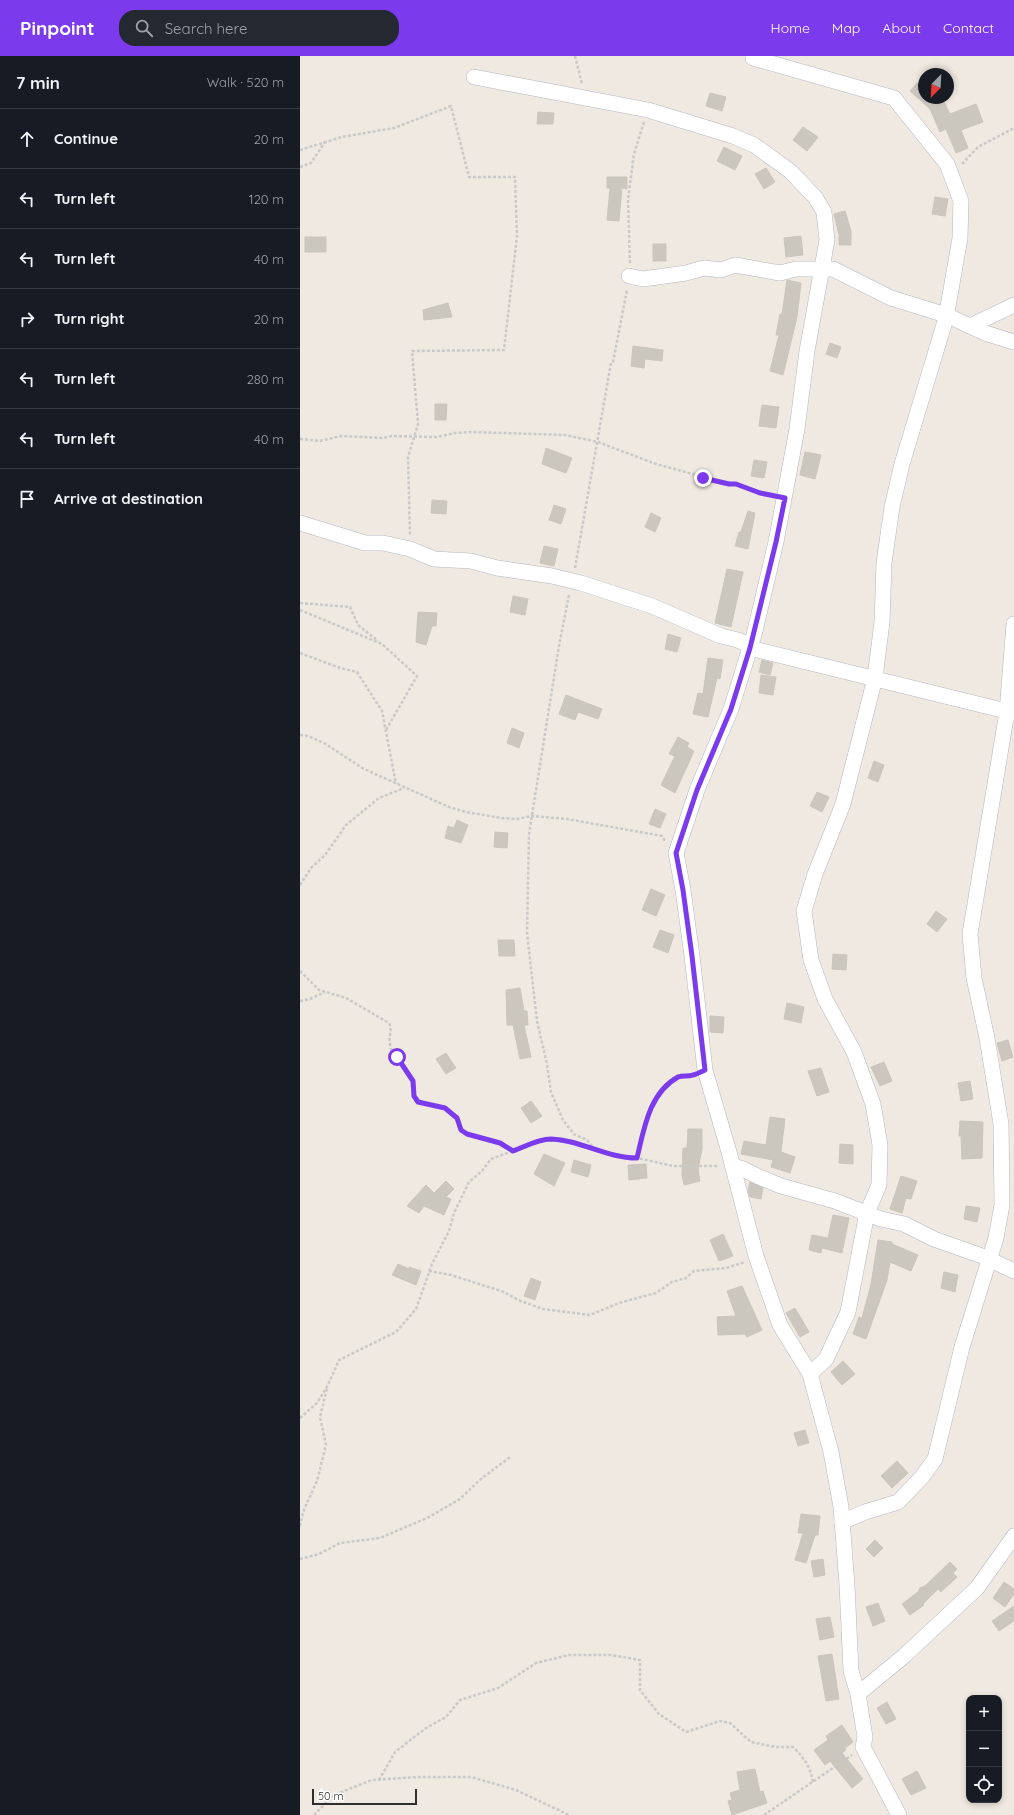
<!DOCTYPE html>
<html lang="en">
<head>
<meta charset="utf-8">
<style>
  body { margin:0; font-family:Quicksand,sans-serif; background:#242831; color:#f1f3f6 }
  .controls { position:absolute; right:12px; bottom:12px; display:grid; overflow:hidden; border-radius:8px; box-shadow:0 2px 6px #0003 }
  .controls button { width:36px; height:36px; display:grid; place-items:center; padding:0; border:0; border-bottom:1px solid #363941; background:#171b24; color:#f1f3f6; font:20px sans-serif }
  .compass { position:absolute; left:618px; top:12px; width:36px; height:36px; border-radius:50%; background:#171b24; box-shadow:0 2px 6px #0003; rotate:204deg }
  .scale { position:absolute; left:12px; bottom:10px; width:105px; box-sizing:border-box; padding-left:4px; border:2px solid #2e2e2e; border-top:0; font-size:11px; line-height:14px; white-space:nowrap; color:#2e2e2e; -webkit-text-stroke:3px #fff; paint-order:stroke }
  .stop { position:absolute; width:12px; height:12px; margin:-9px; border:3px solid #7c3aed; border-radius:50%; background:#fff }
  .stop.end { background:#7c3aed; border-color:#fff; box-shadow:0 1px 4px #0008 }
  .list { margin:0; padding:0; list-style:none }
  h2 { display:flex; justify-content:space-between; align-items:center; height:52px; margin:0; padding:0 16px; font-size:17px }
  h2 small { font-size:13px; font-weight:400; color:#9ea1a6 }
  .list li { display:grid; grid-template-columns:26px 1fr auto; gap:12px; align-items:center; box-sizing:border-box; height:60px; padding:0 16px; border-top:1px solid #363941 }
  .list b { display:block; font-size:15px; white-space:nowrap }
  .list em { font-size:13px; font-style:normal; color:#9ea1a6 }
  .icon { flex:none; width:22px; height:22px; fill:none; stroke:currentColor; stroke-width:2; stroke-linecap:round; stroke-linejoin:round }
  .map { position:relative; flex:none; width:714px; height:1759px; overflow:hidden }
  header { display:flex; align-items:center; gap:24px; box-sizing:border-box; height:56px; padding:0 20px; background:#7c3aed; color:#fff }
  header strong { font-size:19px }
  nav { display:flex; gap:22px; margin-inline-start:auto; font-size:14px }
  .search { width:280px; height:36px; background:#242831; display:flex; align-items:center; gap:10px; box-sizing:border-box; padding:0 14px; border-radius:16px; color:#9ea1a6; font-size:15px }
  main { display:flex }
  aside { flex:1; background:#171b24 }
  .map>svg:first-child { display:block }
</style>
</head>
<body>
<header>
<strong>Pinpoint</strong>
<div class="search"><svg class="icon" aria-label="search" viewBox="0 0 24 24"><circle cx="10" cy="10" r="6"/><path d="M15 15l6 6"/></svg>Search here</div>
<nav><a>Home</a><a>Map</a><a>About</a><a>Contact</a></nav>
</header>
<main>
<aside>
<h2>7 min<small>Walk · 520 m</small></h2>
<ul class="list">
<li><svg class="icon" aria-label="ahead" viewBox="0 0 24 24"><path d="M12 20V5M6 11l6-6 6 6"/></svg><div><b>Continue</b></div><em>20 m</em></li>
<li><svg class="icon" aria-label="left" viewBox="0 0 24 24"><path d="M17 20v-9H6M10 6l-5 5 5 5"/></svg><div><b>Turn left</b></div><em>120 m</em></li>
<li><svg class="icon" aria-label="left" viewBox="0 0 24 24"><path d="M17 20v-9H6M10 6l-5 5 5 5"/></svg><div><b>Turn left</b></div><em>40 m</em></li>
<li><svg class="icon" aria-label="right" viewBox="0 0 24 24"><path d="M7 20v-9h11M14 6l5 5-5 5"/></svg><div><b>Turn right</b></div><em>20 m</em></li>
<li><svg class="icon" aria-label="left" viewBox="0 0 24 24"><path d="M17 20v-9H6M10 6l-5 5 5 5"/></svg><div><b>Turn left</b></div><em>280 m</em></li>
<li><svg class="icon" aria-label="left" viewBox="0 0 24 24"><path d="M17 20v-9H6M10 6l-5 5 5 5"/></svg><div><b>Turn left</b></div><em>40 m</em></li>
<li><svg class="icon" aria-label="arrive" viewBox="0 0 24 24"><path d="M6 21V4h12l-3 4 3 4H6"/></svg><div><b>Arrive at destination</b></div></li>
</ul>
</aside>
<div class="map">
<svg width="714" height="1759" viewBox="0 0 714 1759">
  <rect width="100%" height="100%" fill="#efe9e1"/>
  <!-- building -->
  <g fill="#cbc7bf" stroke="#cbc5ba">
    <polygon points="617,27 624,34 624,42 642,42 650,58 676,48 683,66 661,74 668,92 656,97 646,73 640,76 630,53 610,35"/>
    <polygon points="410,37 426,41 422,55 406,50"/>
    <polygon points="238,56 254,57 253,68 237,68"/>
    <polygon points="503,71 518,81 507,95 493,84"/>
    <polygon points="424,91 442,100 435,114 417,105"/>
    <polygon points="466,112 475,126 464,133 455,118"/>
    <polygon points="307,121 327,121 327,133 322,132 319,165 307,164 310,132 307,132"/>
    <polygon points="635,141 648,143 645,160 632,158"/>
    <polygon points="545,155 551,175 551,189 539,189 539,179 534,158"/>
    <polygon points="501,180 503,199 486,201 484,182"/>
    <rect x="5" y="181" width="21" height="15"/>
    <rect x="353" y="188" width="13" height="17"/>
    <polygon points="487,224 501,227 497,261 483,319 470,315 479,279 476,279 480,258 482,258"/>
    <polygon points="148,247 152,261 124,264 123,254"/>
    <polygon points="530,287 541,291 537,302 526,298"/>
    <polygon points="333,290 363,294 362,305 345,303 344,312 331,310"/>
    <polygon points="135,348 147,348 146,364 135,364"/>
    <polygon points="462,349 479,351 476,372 459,370"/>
    <polygon points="246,392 272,402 266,417 242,408"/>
    <polygon points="505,396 521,399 515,423 500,419"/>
    <polygon points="454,404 467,406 464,422 451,420"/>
    <polygon points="132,444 147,445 146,458 131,457"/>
    <polygon points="254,449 266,453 261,468 249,464"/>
    <polygon points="448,455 455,457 448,493 435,490 439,476 441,476"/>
    <polygon points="351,457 361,462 355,476 345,471"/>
    <polygon points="244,490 258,493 254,510 240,507"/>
    <polygon points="427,513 443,516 431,571 415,567"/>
    <polygon points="213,540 228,543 225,559 210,556"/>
    <polygon points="118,556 137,557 136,570 132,570 126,589 116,586"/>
    <polygon points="368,578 381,582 377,596 365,593"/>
    <polygon points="408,602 423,604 420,623 417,622 408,661 393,658 398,637 403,638"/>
    <polygon points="462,604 473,607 470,619 459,616"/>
    <polygon points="461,619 476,621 473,639 459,637"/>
    <polygon points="266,639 302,653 298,663 278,656 275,664 259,658"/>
    <polygon points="212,672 224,677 219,692 207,687"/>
    <polygon points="378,681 389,687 387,691 394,695 375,737 361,729 375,700 369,698"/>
    <polygon points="574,705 584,709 578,726 568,722"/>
    <polygon points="517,736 529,741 522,756 510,750"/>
    <polygon points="355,753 366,758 360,772 349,768"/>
    <polygon points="157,764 168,769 161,787 145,782 148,770 154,772"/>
    <polygon points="195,776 208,777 207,792 194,791"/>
    <polygon points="351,833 365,839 356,860 342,854"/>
    <polygon points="636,855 647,863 637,876 627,868"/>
    <polygon points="360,874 374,879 368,897 353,891"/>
    <polygon points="198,884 214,884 215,900 199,900"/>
    <polygon points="533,898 547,899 546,914 532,913"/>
    <polygon points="220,932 224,955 227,955 228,969 224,969 231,1001 220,1003 213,969 207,969 206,934"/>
    <polygon points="487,947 504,951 501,967 484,963"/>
    <polygon points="410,960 424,961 423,977 410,976"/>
    <polygon points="708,984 713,1001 702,1005 697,987"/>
    <polygon points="146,997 156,1012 146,1018 136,1003"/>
    <polygon points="584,1006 592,1025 580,1030 571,1011"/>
    <polygon points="521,1012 529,1036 517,1040 508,1015"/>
    <polygon points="670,1025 673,1043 661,1045 658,1027"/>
    <polygon points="231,1045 242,1060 231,1067 221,1052"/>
    <polygon points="470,1061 485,1063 481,1096 495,1101 490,1117 471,1111 473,1104 441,1098 444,1085 466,1089"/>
    <polygon points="660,1065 683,1066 682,1102 662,1103 661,1080 659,1080"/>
    <polygon points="388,1073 402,1073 402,1093 398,1113 400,1125 384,1129 382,1119 383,1092 387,1092"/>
    <polygon points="540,1088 553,1089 553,1108 539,1107"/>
    <polygon points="244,1098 265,1107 254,1130 234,1118"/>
    <polygon points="274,1104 291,1109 288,1121 271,1116"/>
    <polygon points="346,1108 347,1122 329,1124 328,1109"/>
    <polygon points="601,1120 617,1125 611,1143 606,1142 602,1157 590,1153"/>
    <polygon points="146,1125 154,1133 146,1141 151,1143 144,1159 124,1150 119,1157 107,1150 126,1129 134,1137"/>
    <polygon points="450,1126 463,1132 461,1143 450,1141 448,1135"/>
    <polygon points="666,1150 680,1152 677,1166 664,1163"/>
    <polygon points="533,1159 549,1162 542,1197 522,1192 521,1197 509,1194 512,1179 528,1182"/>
    <polygon points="423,1178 433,1200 419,1205 410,1184"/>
    <polygon points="578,1184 592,1186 592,1188 618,1199 611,1215 590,1206 587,1224 566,1283 553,1278 559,1261 562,1262 571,1228"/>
    <polygon points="98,1208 109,1213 109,1211 121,1215 116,1229 92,1219"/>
    <polygon points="644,1216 658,1219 655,1236 641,1232"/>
    <polygon points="231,1222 241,1226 235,1244 224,1240"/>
    <polygon points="442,1230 462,1274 447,1281 445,1278 418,1279 417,1261 436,1260 427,1235"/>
    <polygon points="495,1252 509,1276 500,1281 486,1257"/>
    <polygon points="543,1305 555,1318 542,1329 531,1316"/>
    <polygon points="505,1374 509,1387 498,1390 494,1377"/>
    <polygon points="597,1405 608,1417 592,1432 581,1420"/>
    <polygon points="501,1458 520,1460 518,1479 515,1479 506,1507 495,1504 503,1477 498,1477"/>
    <polygon points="575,1484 583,1492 574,1501 566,1493"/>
    <polygon points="523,1503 525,1519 514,1521 511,1505"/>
    <polygon points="650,1506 657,1513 653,1517 657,1521 641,1536 638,1533 623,1548 624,1549 610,1559 602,1548 618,1536 620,1532 625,1530"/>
    <polygon points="704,1526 714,1533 714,1538 705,1551 693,1542"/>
    <polygon points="578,1547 585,1565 573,1570 566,1551"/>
    <polygon points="714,1550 714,1565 699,1575 692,1565"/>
    <polygon points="530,1561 534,1581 520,1584 516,1563"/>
    <polygon points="532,1598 539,1643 526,1645 518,1600"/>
    <polygon points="587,1646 596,1663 586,1668 577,1652"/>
    <polygon points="542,1669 553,1686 545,1692 546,1694 542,1697 563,1723 552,1732 530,1705 525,1709 514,1694 528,1684 526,1680"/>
    <polygon points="455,1713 460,1736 463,1735 467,1747 432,1759 428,1745 432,1744 430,1737 440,1734 437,1716"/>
    <polygon points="617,1715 626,1732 611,1739 602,1723"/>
  </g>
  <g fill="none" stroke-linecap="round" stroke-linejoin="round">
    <!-- street casing -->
    <g stroke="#b4b7c1" stroke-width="16">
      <g id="street">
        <polyline points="453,0 453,2 594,42 647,108 661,145 660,182 646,262 602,408 592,451 584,507 582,566 575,622 543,748 515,818 504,855 511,904 525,943 554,996 573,1048 580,1089 579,1129 567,1157 548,1256 526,1303 510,1318"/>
        <polyline points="174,21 348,54 433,80 454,89 490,115 515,141 524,156 527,184 507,295 497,373 476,486 454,579 431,653 397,734 376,797 383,834 392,900 405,1014 429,1096 456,1200 480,1269 510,1318 531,1396 541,1451 547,1529 551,1615 558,1638 565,1681 563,1691 599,1759"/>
        <polyline points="329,220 343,223 386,217 404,212 421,214 435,209 480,217 496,213 533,213 591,242 646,259 685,277 714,286"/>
        <polyline points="670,270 714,249"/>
        <polyline points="0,467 65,487 83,487 110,493 134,503 171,505 197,512 252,520 281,527 352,550 421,580 438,584 446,588 450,592 714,657"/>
        <polyline points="433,1110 443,1113 459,1121 481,1130 535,1145 581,1163 604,1168 634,1183 682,1200 714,1215"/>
        <polyline points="542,1466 565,1456 598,1446 622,1421 635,1403 662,1291 696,1182 702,1149 701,1068 687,982 674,922 670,878 707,656 714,568"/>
        <polyline points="558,1638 604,1600 677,1532 714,1480"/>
      </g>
    </g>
    <!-- path -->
    <g stroke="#c9c9c9" stroke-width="2.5" stroke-dasharray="3 2" stroke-linecap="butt">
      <polyline points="275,0 282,28"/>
      <polyline points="0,94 42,81 94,72 151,50 169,121 215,121 217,180 204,294 112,295 118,368 108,401 110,480"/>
      <polyline points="662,108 678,91 714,72"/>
      <polyline points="0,111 11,107 25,86"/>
      <polyline points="330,207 328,143 334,98 344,66"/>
      <polyline points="0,383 20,385 41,380 83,382 91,380 137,381 155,377 173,376 265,379 298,386 356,408 429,428 436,428 471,439"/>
      <polyline points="275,512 311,307 313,306 327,234"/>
      <polyline points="269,539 259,590 229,778 227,877 237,965 247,1008 251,1036 263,1064 274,1078 287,1084 296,1095"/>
      <polyline points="0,547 50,551 58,569 78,585"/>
      <polyline points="0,554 82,588 117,620 86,674"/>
      <polyline points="0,597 40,612 57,616 82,655 96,728"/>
      <polyline points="0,679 8,680 24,687 64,713 149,751 166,756 201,762 217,763 232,760 267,763 362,780 365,785"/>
      <polyline points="0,829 11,812 25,799 46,769 79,742 104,732"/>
      <path d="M0 915 19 934 46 942 89 967C93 975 88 980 90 988 91 1001 108 1013 112 1025 115 1033 113 1039 117 1046L145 1052 157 1062 161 1075 167 1078 200 1087 212 1095"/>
      <polyline points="0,945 10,943 25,936"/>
      <path d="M337 1102C343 1079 353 1027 381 1020 385 1019 389 1020 393 1019"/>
      <polyline points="129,1215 151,1219 204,1236 218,1244 243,1253 290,1259 319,1247 356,1237 372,1226 386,1222 394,1215 426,1212 445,1206"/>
      <polyline points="0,1362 17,1347 28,1329 39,1304 96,1276 116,1253 132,1208 149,1175 154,1157 169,1126 182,1115 191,1103 234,1087 249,1083 265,1085 310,1099 325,1102 337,1102 373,1110 418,1110"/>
      <polyline points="0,1470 3,1456 17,1425 26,1389 20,1361 27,1332"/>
      <polyline points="0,1503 19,1498 40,1487 80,1482 127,1462 160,1443 182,1422 210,1401"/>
      <path d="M79 1724 95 1696 126 1672 146 1661 160 1644 198 1632 236 1607 269 1599H311L340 1604V1634L359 1658 386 1676 420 1665 430 1667 451 1686 475 1691H493C504 1702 511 1711 513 1727"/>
      <polyline points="14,1759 34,1739 72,1724 118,1721 171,1721 216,1734 269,1759"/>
      <polyline points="464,1759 552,1699"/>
    </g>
    <!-- street -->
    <use href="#street" stroke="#fff" stroke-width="15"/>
  </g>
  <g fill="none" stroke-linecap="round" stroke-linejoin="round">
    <!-- route -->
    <path stroke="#7c3aed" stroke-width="5" d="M97 1001 113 1025 114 1040 118 1046 145 1052 157 1062 161 1074 167 1078 200 1087 213 1095C224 1091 238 1083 251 1083 281 1084 306 1102 337 1102 344 1073 349 1037 378 1021 383 1019 388 1021 393 1019 397 1018 401 1016 405 1014L392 900 383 834 376 797 397 734 431 653 450 592 476 486 485 442 460 437 436 428H429L403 422"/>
  </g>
</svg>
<div class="controls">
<button>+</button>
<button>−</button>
<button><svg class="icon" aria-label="locate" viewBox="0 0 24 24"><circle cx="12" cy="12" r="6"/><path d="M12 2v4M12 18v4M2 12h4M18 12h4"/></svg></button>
</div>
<svg class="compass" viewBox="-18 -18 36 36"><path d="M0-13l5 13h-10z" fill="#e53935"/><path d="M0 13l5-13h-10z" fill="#9ea1a6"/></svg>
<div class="scale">50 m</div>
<div class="stop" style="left:97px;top:1001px"></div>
<div class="stop end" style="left:403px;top:422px"></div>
</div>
</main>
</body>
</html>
